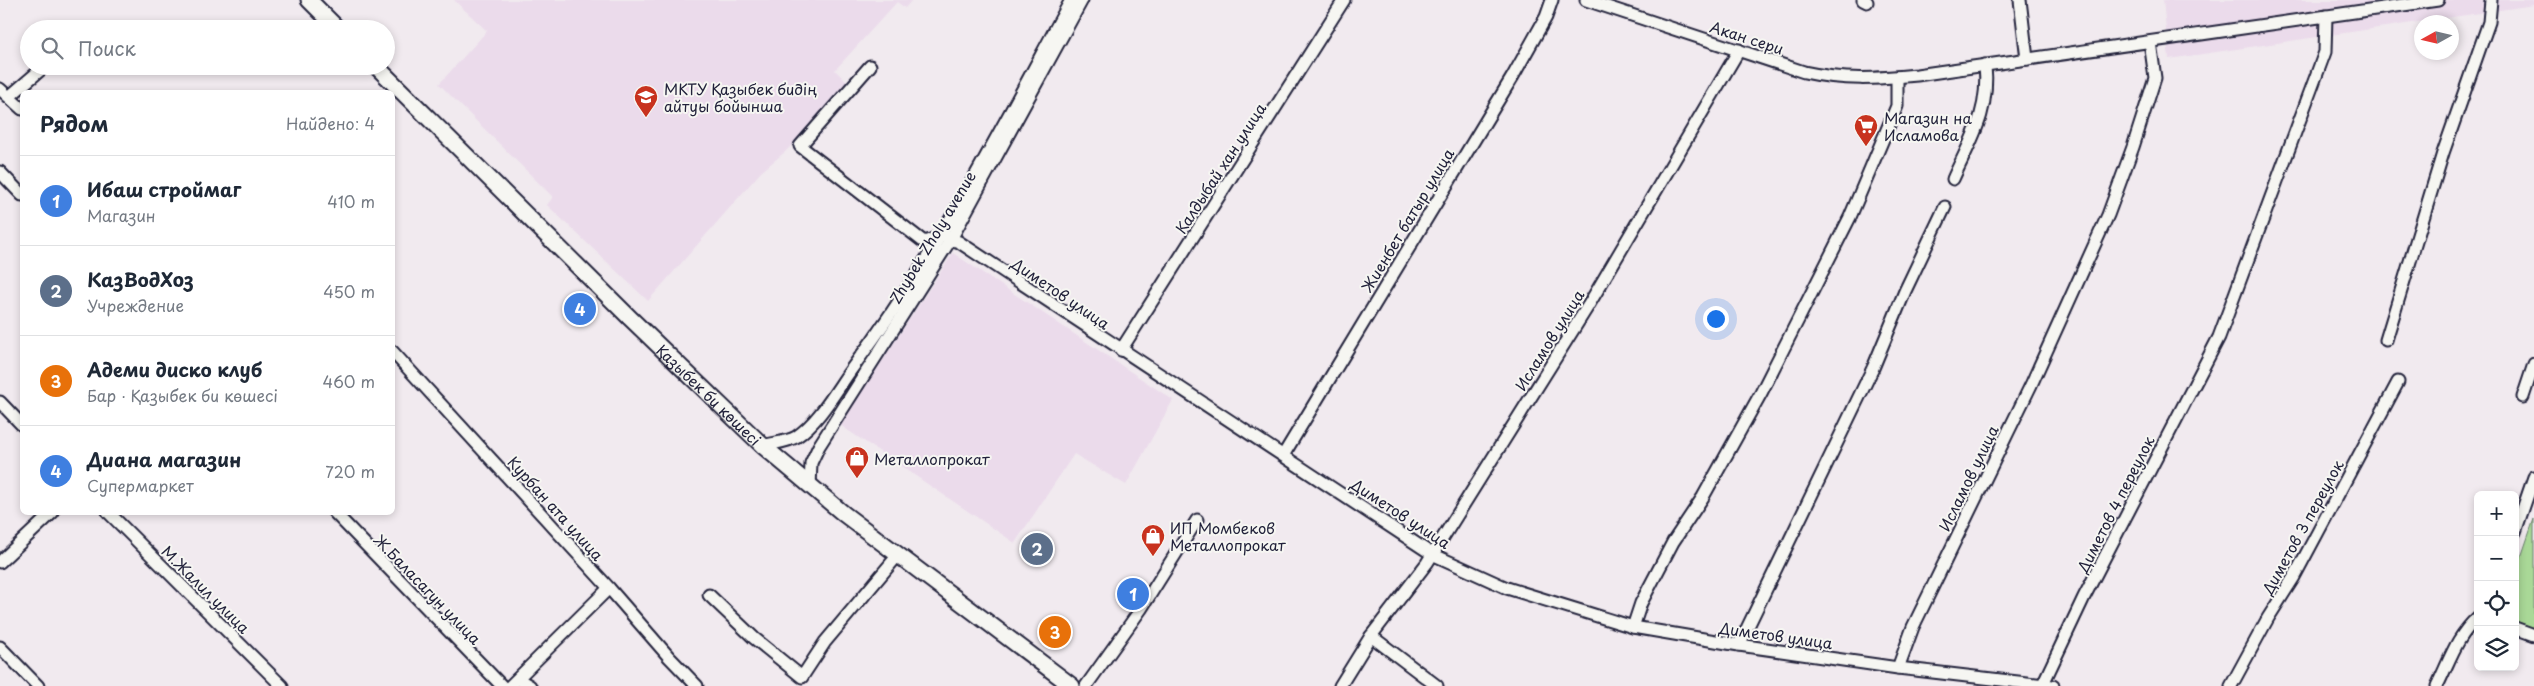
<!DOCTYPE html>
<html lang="ru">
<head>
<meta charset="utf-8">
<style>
  body { margin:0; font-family:"Playpen Sans",sans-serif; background:#f2f2f3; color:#1f2937 }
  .controls { position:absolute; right:15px; bottom:15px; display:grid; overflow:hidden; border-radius:8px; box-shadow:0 2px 8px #0003 }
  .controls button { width:45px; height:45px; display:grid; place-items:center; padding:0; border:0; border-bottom:1px solid #e0e1e3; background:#fff; color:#1f2937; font:25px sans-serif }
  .compass { position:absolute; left:2414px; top:15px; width:45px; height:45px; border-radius:50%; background:#fff; box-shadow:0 2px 8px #0003; rotate:262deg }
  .you { position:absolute; left:1715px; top:318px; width:18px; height:18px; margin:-12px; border:4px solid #fff; border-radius:50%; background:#1a73e8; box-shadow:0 0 0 8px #1a73e833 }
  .badge { display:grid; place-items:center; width:32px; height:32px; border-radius:50%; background:#1a73e8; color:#fff; font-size:16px; font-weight:700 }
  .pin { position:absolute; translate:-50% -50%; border:2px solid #fff; box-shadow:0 1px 5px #0006 }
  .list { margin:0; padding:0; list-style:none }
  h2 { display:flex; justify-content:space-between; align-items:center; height:65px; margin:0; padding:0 20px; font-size:21px }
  h2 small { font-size:16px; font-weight:400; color:#747a83 }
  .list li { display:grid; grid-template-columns:32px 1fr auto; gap:15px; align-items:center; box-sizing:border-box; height:90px; padding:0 20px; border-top:1px solid #e0e1e3 }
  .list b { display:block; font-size:19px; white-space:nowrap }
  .list p { margin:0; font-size:16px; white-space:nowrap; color:#747a83 }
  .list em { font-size:16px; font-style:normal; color:#747a83 }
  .icon { flex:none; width:28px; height:28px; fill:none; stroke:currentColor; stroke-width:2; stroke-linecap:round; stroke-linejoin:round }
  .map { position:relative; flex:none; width:2534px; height:686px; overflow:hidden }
  .search { position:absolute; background:#fff; box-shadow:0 2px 8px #0003; left:20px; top:20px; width:375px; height:55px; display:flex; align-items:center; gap:12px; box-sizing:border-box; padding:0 18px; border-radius:28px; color:#747a83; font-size:19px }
  .panel { position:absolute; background:#fff; box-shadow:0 2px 8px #0003; left:20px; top:90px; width:375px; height:425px; border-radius:8px }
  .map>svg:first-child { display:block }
</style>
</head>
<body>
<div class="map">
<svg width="2534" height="686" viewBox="0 0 2534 686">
  <rect width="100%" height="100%" fill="#f1eaef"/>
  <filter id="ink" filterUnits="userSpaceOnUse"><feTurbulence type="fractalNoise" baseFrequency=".02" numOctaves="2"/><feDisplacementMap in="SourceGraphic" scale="10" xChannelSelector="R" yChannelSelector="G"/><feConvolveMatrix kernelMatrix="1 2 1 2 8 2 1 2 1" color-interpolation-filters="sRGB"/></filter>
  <g filter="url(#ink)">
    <!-- built -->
    <g fill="#ebdbeb">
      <polygon points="454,0 912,0 905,8 897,2 835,70 850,85 786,151 761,172 648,301 547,205 553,197 439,84 487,31"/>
      <polygon points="2163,0 2534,0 2534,5 2169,59"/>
      <polygon points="953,253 1173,400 1126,485 1074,454 1015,543 840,425"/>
    </g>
    <!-- green -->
    <polygon fill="#a9d897" stroke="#667d69" points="2534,519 2534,628 2515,621 2515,575"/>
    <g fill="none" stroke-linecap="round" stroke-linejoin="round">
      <!-- minor casing -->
      <g stroke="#22223b" stroke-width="15">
        <g id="minor">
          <path d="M1586 0 1804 72C1845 81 1876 79 1917 75L2438 0"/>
          <polyline points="1863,0 1867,2"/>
          <polyline points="2020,0 2027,59"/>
          <polyline points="870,66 800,146 924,242 942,236 959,242 1432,554 1507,588 1633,627 1739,645 1898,668 2053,686"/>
          <polyline points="0,89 22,109"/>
          <polyline points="9,97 45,66"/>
          <polyline points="0,172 22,195"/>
          <path d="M1953 179C1971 139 1990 112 1985 65"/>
          <polyline points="2386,340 2443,153 2489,22 2491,0"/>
          <polyline points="1121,350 1344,0"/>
          <polyline points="392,351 609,588 669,657 697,686"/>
          <polyline points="2523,397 2534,364"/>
          <polyline points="0,402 22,425"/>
          <path d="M763 446C773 443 787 442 796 437 820 421 836 390 853 367 939 252 1003 125 1071 0"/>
          <polyline points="1284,454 1513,76 1546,17 1552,0"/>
          <polyline points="810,487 811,463 819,446 951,239 1082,0"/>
          <polyline points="108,512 282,686"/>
          <polyline points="334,512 502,686"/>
          <polyline points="2515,532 2534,477"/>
          <polyline points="0,562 53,512"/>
          <polyline points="709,595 754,638 802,677 825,642 898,555"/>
          <polyline points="1633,627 1641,603 1673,542 1703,497 1761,393 1850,217 1897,106 1897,77"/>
          <polyline points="2515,628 2534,635"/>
          <polyline points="1371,636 1437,686"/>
          <polyline points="1739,645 1873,368 1905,291 1945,207"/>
          <polyline points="0,647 38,686"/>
          <polyline points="1898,668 1913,627 2031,385 2108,215 2133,147 2155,78 2150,42"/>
          <polyline points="518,679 530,686"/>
          <polyline points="510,686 609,588"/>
          <polyline points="1086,686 1141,609 1197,520"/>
          <polyline points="1340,686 1371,636 1427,563 1588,306 1739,50"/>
          <polyline points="2042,686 2084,597 2219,337 2325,52 2326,16"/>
          <polyline points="2231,686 2268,618 2294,577 2398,382"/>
          <path d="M2437 686C2450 660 2456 637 2478 617"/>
        </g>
      </g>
      <!-- major casing -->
      <g stroke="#22223b" stroke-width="19">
        <g id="major">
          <polyline points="309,0 338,29"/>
          <path id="s1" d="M376 66 630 318 763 446 844 514 1072 686"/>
        </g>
      </g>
      <!-- minor -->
      <use href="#minor" stroke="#f6f6f2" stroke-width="11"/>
      <!-- major -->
      <use href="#major" stroke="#f6f6f2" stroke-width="15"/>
    </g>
  </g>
  <!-- icons -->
  <defs>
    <g id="university-pin" transform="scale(1.25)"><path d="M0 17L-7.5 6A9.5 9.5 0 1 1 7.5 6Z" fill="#c8321e" stroke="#f6f6f2"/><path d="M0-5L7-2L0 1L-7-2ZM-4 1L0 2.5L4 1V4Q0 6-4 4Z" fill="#fff"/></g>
    <g id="supermarket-pin" transform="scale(1.25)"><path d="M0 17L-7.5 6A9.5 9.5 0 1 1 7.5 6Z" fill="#c8321e" stroke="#f6f6f2"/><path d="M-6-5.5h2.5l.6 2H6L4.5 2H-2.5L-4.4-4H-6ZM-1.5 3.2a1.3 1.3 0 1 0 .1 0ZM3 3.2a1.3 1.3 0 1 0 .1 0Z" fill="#fff"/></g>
    <g id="shop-pin" transform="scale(1.25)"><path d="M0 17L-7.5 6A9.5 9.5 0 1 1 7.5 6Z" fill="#c8321e" stroke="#f6f6f2"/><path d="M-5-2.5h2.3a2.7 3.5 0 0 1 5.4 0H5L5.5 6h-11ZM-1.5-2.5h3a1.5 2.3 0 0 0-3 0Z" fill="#fff"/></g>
  </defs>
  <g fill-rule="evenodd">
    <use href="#university-pin" x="646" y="97"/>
    <use href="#supermarket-pin" x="1866" y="126"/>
    <use href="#shop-pin" x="857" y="458"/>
    <use href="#shop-pin" x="1153" y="536"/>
  </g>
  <g text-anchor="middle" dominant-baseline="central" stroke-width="4" stroke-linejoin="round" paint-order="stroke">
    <!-- street labels -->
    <g font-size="15" fill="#22223b" stroke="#f6f6f2">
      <text transform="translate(1747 37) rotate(18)">Акан сери</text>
      <text transform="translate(1220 168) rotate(-57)">Калдыбай хан улица</text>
      <text transform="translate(1407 220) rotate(-59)">Жиенбет батыр улица</text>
      <text transform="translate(932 237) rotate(-59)">Zhybek Zholy avenue</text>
      <text transform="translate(1061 293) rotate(34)">Диметов улица</text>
      <text transform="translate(1549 340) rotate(-58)">Исламов улица</text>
      <text stroke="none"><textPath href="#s1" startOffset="468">Қазыбек би көшесі</textPath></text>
      <text transform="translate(1968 478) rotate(-64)">Исламов улица</text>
      <text transform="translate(2115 504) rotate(-63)">Диметов 4 переулок</text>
      <text transform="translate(556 508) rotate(48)">Курбан ата улица</text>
      <text transform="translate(1401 513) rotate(33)">Диметов улица</text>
      <text transform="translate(2302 527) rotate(-61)">Диметов 3 переулок</text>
      <text transform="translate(206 589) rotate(45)">М.Жалил улица</text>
      <text transform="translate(428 589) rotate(46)">Ж.Баласагун улица</text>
      <text transform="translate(1776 635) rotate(8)">Диметов улица</text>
    </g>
    <!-- poi labels -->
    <g font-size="15" fill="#22223b" stroke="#f6f6f2" text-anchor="start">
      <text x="664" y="88">МКТУ Қазыбек бидің<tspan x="664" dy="17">айтуы бойынша</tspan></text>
      <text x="1884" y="117">Магазин на<tspan x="1884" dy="17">Исламова</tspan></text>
      <text x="874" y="458">Металлопрокат</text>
      <text x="1170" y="527">ИП Момбеков<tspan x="1170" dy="17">Металлопрокат</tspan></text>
    </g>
  </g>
</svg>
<div class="controls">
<button>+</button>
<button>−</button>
<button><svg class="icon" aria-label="locate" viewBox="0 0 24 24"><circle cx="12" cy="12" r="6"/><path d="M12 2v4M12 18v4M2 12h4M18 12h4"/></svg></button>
<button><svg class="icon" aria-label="layers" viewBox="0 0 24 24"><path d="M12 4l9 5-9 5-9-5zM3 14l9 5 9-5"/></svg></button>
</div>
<svg class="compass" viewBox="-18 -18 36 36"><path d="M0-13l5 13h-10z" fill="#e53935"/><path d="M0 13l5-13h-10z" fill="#747a83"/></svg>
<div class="you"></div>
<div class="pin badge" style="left:1133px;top:594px;background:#3f7fe0">1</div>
<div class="pin badge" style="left:1037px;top:549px;background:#5c6f8a">2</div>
<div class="pin badge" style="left:1055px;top:632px;background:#e8710a">3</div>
<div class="pin badge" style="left:580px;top:309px;background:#3f7fe0">4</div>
<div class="search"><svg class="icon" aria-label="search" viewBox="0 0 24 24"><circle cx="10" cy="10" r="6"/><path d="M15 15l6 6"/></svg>Поиск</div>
<section class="panel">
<h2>Рядом<small>Найдено: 4</small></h2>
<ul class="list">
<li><span class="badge" style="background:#3f7fe0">1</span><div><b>Ибаш строймаг</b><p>Магазин</p></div><em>410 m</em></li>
<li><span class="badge" style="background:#5c6f8a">2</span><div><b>КазВодХоз</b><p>Учреждение</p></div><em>450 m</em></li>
<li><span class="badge" style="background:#e8710a">3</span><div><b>Адеми диско клуб</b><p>Бар · Қазыбек би көшесі</p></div><em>460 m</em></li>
<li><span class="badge" style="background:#3f7fe0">4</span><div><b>Диана магазин</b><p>Супермаркет</p></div><em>720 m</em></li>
</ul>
</section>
</div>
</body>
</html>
